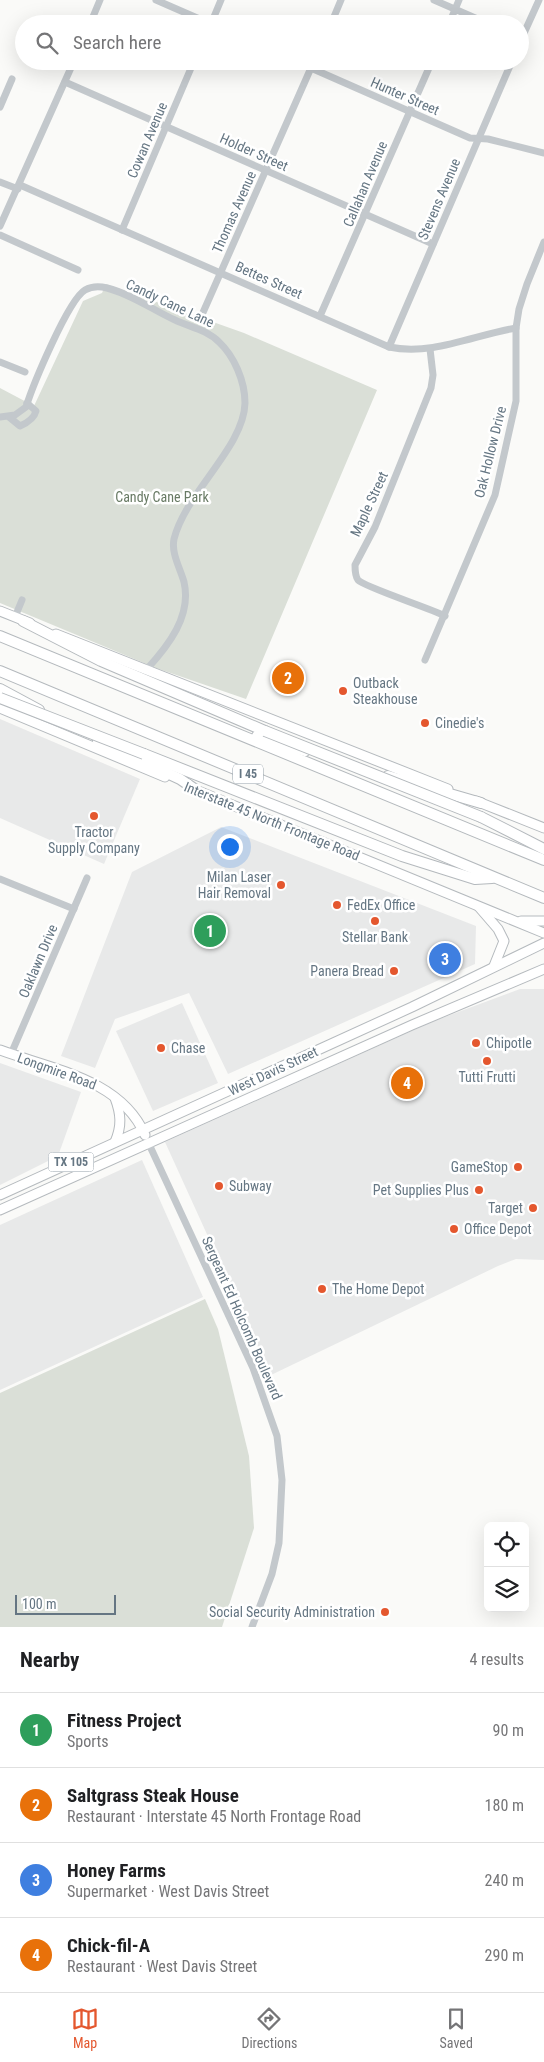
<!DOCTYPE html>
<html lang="en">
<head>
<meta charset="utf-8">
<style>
  body { margin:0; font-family:"Roboto Condensed",sans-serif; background:#f2f2f2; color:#202124 }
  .controls { position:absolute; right:15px; bottom:15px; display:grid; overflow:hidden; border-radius:8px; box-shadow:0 5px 20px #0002 }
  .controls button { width:45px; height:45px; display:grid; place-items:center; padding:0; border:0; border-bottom:1px solid #e0e0e0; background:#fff; color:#202124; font:25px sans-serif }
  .scale { position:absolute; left:15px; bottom:12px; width:101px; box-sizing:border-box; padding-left:5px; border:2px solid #657683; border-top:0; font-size:14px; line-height:18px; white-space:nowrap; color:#657683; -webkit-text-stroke:4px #fff; paint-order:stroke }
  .you { position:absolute; left:229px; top:846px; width:18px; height:18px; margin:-12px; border:4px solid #fff; border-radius:50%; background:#1a73e8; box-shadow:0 0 0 8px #1a73e833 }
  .badge { display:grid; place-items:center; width:32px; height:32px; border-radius:50%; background:#e4572e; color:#fff; font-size:16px; font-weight:700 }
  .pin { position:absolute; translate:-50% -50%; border:2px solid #fff; box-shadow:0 1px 5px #0006 }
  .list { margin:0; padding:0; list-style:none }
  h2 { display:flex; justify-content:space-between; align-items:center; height:65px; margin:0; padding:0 20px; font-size:21px }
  h2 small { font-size:16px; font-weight:400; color:#757577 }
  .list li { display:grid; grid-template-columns:32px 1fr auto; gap:15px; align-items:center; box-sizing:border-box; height:75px; padding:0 20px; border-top:1px solid #e0e0e0 }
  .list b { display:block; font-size:19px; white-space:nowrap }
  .list p { margin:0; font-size:16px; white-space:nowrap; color:#757577 }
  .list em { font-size:16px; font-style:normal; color:#757577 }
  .icon { flex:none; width:28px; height:28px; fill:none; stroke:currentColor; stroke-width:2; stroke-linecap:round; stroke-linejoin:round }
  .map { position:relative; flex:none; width:544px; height:1627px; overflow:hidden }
  .search { position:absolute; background:#fff; box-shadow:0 5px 20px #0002; left:15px; right:15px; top:15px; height:55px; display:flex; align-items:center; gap:12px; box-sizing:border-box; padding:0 18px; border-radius:28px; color:#757577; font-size:19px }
  .sheet { height:365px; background:#fff }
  nav { display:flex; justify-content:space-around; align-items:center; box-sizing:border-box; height:70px; border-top:1px solid #e0e0e0; background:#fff; font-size:14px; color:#757577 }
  nav a { display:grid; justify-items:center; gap:2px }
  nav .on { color:#e4572e }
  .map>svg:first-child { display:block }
</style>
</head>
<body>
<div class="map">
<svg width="544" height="1627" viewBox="0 0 544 1627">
  <rect width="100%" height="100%" fill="#fafaf8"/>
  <!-- built -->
  <g fill="#e8e9e9">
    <polygon points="0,719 140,779 104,864 0,818"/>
    <polygon points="221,827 476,926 475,964 228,1074 189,993 115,1019 95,1068 61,1056 132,872"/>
    <polygon points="520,989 544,989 544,1260 516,1259 498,1266 271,1375 165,1142 434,1021"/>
    <polygon points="182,1003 218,1083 153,1111 116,1031"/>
    <polygon points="0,1063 81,1092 58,1156 0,1185"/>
    <polygon points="142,1160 203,1297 0,1390 0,1225"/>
  </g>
  <!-- green -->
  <g fill="#dadfd7">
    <polygon points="106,284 244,333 377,390 246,699 156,668 0,603 0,388 34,406 83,301 102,293"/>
    <polygon points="205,1299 218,1329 249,1456 254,1528 222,1627 0,1627 0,1393"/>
  </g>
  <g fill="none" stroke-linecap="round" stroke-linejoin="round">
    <!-- major casing -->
    <g stroke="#b5babe" stroke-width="11">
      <g id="major">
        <polyline points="0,611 30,623"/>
        <polyline points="56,634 448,789"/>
        <polyline points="0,708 165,777"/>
        <polyline points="191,788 544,933"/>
        <polyline points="476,801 544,828"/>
        <polyline points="479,907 498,929 504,941 494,966"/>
        <polyline points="521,921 544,921"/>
        <path d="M0 1050C51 1069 121 1079 145 1135"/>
        <path d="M115 1142C122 1126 121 1114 115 1098"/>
        <polyline points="0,1195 412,1007 544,943"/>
        <polyline points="0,1210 412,1025 544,969"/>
      </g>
    </g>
    <!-- highway casing -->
    <g stroke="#b4b9bd" stroke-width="12">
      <g id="highway">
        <polyline points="23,621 101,661 265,731"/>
        <polyline points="0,636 544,860"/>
        <polyline points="0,671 544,898"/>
        <polyline points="0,689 39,710"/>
        <polyline points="257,736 305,751"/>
        <polyline points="98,741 180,779 196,790"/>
        <polyline points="144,754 402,856 475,879 492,878"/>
        <polyline points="388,776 481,803"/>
        <polyline points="481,817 544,849"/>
      </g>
    </g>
    <!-- minor -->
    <g stroke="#c3c8cc" stroke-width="7">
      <polyline points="156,0 211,24"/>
      <polyline points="434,0 489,24"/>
      <polyline points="90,24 100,0"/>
      <polyline points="211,24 221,0"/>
      <polyline points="331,24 341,0"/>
      <polyline points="449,24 459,0"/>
      <polyline points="520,42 539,0"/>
      <polyline points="295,61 470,138 488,139 544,153"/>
      <polyline points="65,82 433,244"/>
      <polyline points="0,107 12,79"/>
      <polyline points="0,182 18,189"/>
      <path d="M20 185 389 347C432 356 474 335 516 328"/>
      <polyline points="0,226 74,61"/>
      <polyline points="122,230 194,61"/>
      <polyline points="0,235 78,270"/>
      <polyline points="320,316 432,61"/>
      <polyline points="201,317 314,61"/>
      <polyline points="389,347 512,61"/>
      <path d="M430 349 433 375 431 388 375 527 355 565C355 570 355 576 358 580 364 587 430 608 445 616"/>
      <polyline points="0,362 25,372"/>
      <path d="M0 417 15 415 26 407C33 385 68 300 85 290 92 286 99 286 107 288 131 294 153 310 175 320 190 327 207 330 219 342 234 356 245 381 245 403 244 447 186 492 174 539 171 553 180 568 184 582 192 616 168 646 147 669"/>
      <path d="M9 417 20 426C27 423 34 419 36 411L27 403"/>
      <polyline points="15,617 22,600"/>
      <polyline points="425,660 495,495 516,401 516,328 519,309 527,284 544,242"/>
      <polyline points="0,879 74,909"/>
      <polyline points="11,1054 87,878"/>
      <polyline points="148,1142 253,1368 277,1436 282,1480 279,1543 272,1574 252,1627"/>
    </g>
    <!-- major -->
    <use href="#major" stroke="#fff" stroke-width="9"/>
    <!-- highway -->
    <use href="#highway" stroke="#fff" stroke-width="10"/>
    <!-- highway-bridge casing -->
    <g stroke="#b4b9bd" stroke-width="12" stroke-linecap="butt">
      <g id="highway-bridge">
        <polyline points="0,698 144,754"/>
        <polyline points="265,731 481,817"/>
      </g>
    </g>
    <!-- highway-bridge -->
    <use href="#highway-bridge" stroke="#fff" stroke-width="10"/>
  </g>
  <!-- markers -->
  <g fill="#e4572e" stroke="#fff" stroke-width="2">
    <circle cx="343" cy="691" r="5"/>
    <circle cx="425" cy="723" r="5"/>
    <circle cx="94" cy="816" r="5"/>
    <circle cx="281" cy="885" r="5"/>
    <circle cx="337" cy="905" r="5"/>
    <circle cx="375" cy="921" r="5"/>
    <circle cx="394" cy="971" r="5"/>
    <circle cx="476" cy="1043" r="5"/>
    <circle cx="161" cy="1048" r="5"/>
    <circle cx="487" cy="1061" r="5"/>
    <circle cx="518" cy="1167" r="5"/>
    <circle cx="219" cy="1186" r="5"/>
    <circle cx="479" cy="1190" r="5"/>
    <circle cx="533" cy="1208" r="5"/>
    <circle cx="454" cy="1229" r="5"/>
    <circle cx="322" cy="1289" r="5"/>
    <circle cx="385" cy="1612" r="5"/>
  </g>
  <g text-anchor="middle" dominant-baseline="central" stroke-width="5" stroke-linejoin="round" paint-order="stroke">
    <!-- shield labels -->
    <g fill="#fff" stroke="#939fa8" stroke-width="1">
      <rect x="233" y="764.5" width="30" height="19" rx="4"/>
      <rect x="48.5" y="1152.5" width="45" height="19" rx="4"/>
    </g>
    <g font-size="12" font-weight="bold" fill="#657683">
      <text x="248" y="774">I 45</text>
      <text x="71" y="1162">TX 105</text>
    </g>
    <!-- street labels -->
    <g font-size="14" fill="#657683" stroke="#fff">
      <text transform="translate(405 96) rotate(24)">Hunter Street</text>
      <text transform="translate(147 140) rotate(-67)">Cowan Avenue</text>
      <text transform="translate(254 152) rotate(24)">Holder Street</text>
      <text transform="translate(365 184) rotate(-67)">Callahan Avenue</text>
      <text transform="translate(439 199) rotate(-67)">Stevens Avenue</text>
      <text transform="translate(234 212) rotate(-66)">Thomas Avenue</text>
      <text transform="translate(269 280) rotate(24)">Bettes Street</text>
      <text transform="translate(170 303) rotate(25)">Candy Cane Lane</text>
      <text transform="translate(490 452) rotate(-76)">Oak Hollow Drive</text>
      <text transform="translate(369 504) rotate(-65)">Maple Street</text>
      <text transform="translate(272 821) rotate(22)">Interstate 45 North Frontage Road</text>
      <text transform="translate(38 961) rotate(-67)">Oaklawn Drive</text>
      <text transform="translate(57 1071) rotate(20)">Longmire Road</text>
      <text transform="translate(273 1071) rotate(-25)">West Davis Street</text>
      <text transform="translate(242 1318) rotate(66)">Sergeant Ed Holcomb Boulevard</text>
    </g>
    <!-- park labels -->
    <g font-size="14" fill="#687a64" stroke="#fff">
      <text x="162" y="497">Candy Cane Park</text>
    </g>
    <!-- poi labels -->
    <g font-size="14" fill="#657683" stroke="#fff" text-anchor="start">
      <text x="353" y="683">Outback<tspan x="353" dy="16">Steakhouse</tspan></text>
      <text x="435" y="723">Cinedie's</text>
      <text x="94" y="832" text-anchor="middle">Tractor<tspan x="94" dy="16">Supply Company</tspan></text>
      <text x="271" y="877" text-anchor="end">Milan Laser<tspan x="271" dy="16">Hair Removal</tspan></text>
      <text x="347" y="905">FedEx Office</text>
      <text x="375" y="937" text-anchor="middle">Stellar Bank</text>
      <text x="384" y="971" text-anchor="end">Panera Bread</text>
      <text x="486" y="1043">Chipotle</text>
      <text x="171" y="1048">Chase</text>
      <text x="487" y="1077" text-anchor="middle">Tutti Frutti</text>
      <text x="508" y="1167" text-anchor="end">GameStop</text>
      <text x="229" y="1186">Subway</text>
      <text x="469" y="1190" text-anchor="end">Pet Supplies Plus</text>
      <text x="523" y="1208" text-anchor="end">Target</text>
      <text x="464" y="1229">Office Depot</text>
      <text x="332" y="1289">The Home Depot</text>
      <text x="375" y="1612" text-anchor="end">Social Security Administration</text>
    </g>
  </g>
</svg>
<div class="controls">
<button><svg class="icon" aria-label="locate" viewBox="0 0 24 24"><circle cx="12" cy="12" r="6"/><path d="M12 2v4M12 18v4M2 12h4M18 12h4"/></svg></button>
<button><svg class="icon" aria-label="layers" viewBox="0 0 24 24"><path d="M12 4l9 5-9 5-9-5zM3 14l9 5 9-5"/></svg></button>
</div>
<div class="scale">100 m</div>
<div class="you"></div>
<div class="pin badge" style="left:210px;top:931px;background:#2e9e5b">1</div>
<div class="pin badge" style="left:288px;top:678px;background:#e8710a">2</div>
<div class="pin badge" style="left:445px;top:959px;background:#3f7fe0">3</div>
<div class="pin badge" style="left:407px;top:1083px;background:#e8710a">4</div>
<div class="search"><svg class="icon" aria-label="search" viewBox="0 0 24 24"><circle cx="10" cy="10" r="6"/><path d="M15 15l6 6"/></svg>Search here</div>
</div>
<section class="sheet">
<h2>Nearby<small>4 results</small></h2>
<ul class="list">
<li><span class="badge" style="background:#2e9e5b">1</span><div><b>Fitness Project</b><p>Sports</p></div><em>90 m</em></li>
<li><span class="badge" style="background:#e8710a">2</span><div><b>Saltgrass Steak House</b><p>Restaurant · Interstate 45 North Frontage Road</p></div><em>180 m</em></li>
<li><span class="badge" style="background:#3f7fe0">3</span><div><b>Honey Farms</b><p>Supermarket · West Davis Street</p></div><em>240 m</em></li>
<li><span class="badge" style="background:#e8710a">4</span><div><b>Chick-fil-A</b><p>Restaurant · West Davis Street</p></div><em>290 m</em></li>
</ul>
</section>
<nav>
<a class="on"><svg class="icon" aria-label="map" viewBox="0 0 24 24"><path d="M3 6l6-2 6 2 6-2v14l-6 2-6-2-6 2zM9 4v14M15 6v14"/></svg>Map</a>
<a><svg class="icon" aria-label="directions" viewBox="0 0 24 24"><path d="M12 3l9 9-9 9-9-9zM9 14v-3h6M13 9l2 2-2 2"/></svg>Directions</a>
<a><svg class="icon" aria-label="saved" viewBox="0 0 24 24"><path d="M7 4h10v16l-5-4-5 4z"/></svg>Saved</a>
</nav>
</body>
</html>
